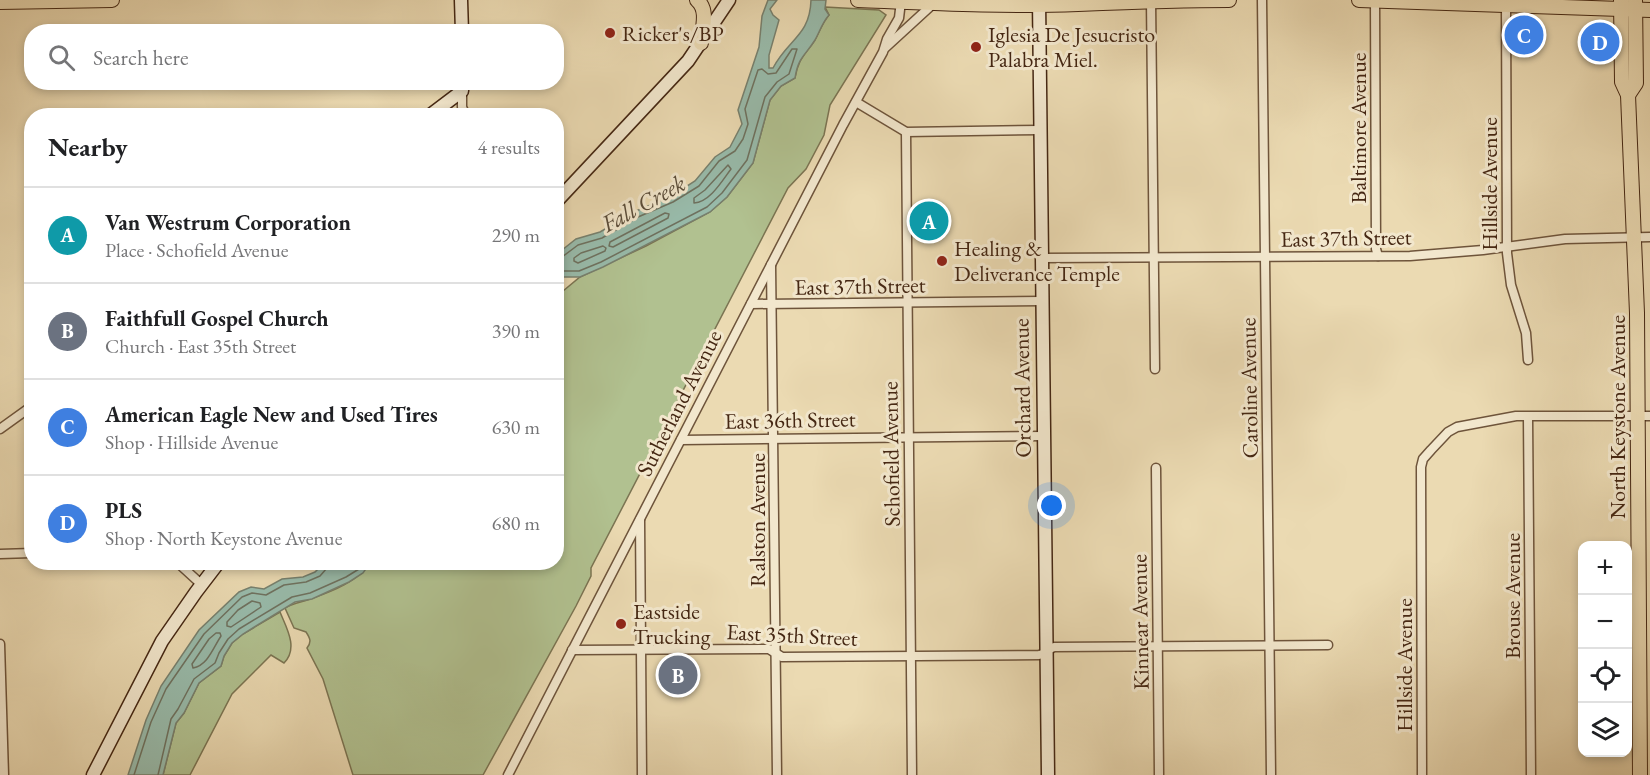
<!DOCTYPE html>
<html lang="en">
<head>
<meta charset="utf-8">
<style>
  body { margin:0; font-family:"EB Garamond",serif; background:#f2f2f2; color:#202124 }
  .controls { position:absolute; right:18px; bottom:18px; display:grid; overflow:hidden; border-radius:12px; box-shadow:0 3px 9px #0003 }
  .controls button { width:54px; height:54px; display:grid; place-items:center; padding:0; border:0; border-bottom:2px solid #e0e0e0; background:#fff; color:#202124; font:30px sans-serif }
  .you { position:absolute; left:1052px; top:506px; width:21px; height:21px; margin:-15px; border:4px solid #fff; border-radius:50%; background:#1a73e8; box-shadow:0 0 0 9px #1a73e833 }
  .badge { display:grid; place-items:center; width:39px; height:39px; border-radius:50%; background:#8f2418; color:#fff; font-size:20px; font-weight:700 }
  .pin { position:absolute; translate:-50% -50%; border:3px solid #fff; box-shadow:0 2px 6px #0006 }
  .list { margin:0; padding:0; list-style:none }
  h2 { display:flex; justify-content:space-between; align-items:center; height:78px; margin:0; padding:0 24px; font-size:26px }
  h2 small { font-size:20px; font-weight:400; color:#757577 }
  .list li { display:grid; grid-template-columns:39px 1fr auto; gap:18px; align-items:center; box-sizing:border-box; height:96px; padding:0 24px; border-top:2px solid #e0e0e0 }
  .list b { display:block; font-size:22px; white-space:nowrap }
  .list p { margin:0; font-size:20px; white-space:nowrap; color:#757577 }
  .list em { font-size:20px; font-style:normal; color:#757577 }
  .icon { flex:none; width:33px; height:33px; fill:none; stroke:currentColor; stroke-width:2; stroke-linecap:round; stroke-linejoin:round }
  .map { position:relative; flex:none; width:1650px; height:775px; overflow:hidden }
  .search { position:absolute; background:#fff; box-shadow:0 3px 9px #0003; left:24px; top:24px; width:540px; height:66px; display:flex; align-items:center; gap:15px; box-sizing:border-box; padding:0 21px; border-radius:24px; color:#757577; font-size:22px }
  .panel { position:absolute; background:#fff; box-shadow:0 3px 9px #0003; left:24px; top:108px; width:540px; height:462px; border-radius:24px }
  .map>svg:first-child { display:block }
</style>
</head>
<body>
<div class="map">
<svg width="1650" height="775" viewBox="0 0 1650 775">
  <rect width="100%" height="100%" fill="#ebdab2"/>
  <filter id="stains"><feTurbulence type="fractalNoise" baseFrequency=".00333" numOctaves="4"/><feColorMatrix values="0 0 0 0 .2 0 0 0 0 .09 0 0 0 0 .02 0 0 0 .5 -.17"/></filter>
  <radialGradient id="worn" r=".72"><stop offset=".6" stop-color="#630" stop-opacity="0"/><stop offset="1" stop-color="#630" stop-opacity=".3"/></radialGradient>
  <!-- green -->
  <g fill="#b1c190" stroke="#7b7452" stroke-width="1.5">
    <path d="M825 7 879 10 886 15 830 105 824 135 806 169 788 188 591 568V576L576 606 483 775H353L323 679 307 648C312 642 310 638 306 632L294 628 285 608C294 603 303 602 313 598 333 591 358 581 370 563L556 562 557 296 580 277 646 246 710 212 727 197 753 163 770 100 781 86 795 78C798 59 805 55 815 40 820 31 822 23 829 15Z"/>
    <path d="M280 612C286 627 299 648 284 663L271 655 232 694 190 775H163L176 723 184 713 199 683 221 666 224 656 232 643 243 634Z"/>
  </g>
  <!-- water -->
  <g fill="#98bbab" stroke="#77806e" stroke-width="1.5">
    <path d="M768 0H777L770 9 773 15 779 20 769 55V68H773C788 39 810 36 811 0H826L825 9 829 15C822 23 820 31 815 40 805 56 798 57 795 78L781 86 770 100 753 163 727 197 710 212 603 267 580 277H563L557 284V254L576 239 600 232 636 211 670 197 695 181 715 157 730 147 742 124 738 110 759 47 762 16Z"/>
    <polygon points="324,563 370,563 363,573 349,582 312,599 295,602 243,634 232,643 224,656 221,666 199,683 184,713 176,723 163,775 128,775 146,720 161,686 199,630 239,592 251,587 264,589 282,579 303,577 315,572"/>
  </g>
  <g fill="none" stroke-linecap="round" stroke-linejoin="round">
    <!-- shore -->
    <g stroke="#6e715f" stroke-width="1.5">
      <path d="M728 165 731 169C722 181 710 202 694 203V198L705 190Z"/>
      <polygon points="665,213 669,214 668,218 613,247 609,246 610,242"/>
      <polygon points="603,246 606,248 605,251 578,263 574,261 574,258 581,253"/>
      <polyline points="556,258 562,257 578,245 602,238 638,217 673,202 699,186 719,161 735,151 743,139 748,124 745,109 758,70 762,69 768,74 776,73 792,49 797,49 789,74 777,82 765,97 747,160 722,193 707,207 601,262 579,271 563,271 556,275"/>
      <polygon points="252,601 260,603 261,607 231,627 227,626 227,622 238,610"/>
      <path d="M216 633H220L221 636C213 648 208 665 193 668L192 664 209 639Z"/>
      <polyline points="134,775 151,722 166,689 204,634 242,597 252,593 266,595 284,585 306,582 320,576 327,568 328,562"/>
      <polyline points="158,775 171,719 178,709 194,679 215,663 219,653 228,639 239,629 292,597 310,593 346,577 359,569 363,562"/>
    </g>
    <!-- street casing -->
    <g stroke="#6e543b" stroke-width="11">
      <g id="street">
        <polyline points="1151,0 1155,369"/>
        <polyline points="1262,0 1271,775"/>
        <polyline points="1375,0 1376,249 1378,256"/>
        <polyline points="1506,5 1507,253 1511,285 1526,333 1528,360"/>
        <polyline points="885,48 933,4"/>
        <polyline points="462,91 462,107 466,116"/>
        <polyline points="856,102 906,132 1040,130"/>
        <polyline points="906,132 912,775"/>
        <polyline points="1042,258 1410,256 1483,250 1565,239 1650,237"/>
        <polyline points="771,265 777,775"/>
        <polyline points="751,304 1042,301"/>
        <polyline points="1528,417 1531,775"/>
        <polyline points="0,429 32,406"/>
        <polyline points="681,440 1044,436"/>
        <polyline points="1156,468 1159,775"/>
        <polyline points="640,520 642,775"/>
        <polyline points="0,554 32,553"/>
        <polyline points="177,562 201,584"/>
        <polyline points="0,644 4,775"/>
        <polyline points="572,650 769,649 782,657 1039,655 1046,653"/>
        <polyline points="1046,651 1054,647 1328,645"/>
        <polyline points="508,775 843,125 883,52 887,39 899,18 901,1"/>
        <polyline points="1422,775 1421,467 1423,459 1431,450 1448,432 1457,427 1516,416 1650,416"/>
      </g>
    </g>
    <!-- secondary casing -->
    <g stroke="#452713" stroke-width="15">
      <g id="secondary">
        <polyline points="461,0 462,32"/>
        <polyline points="1039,0 1048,775"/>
        <polyline points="429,116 462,91 462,82"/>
        <polyline points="556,202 688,61 729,0"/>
        <polyline points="93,775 162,641 196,592 219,562"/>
      </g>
    </g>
    <!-- primary casing -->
    <g stroke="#452713" stroke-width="16">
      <g id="primary">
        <path d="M697 0C709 10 702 29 701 43"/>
        <path d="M858 0C931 3 1005 7 1078 4 1128 2 1178 0 1229 0"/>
        <polyline points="1359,0 1650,10"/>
        <polyline points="1621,0 1622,82 1628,95 1637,313 1640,775"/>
        <polyline points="0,2 112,0"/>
        <polyline points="1628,95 1636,83 1635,0"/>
      </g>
    </g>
    <!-- street -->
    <use href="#street" stroke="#f2e7cd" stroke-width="8"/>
    <!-- secondary -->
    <use href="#secondary" stroke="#f2e7cd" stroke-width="12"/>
    <!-- primary -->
    <use href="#primary" stroke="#ebdab2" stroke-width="14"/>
  </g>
  <!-- markers -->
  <g fill="#8f2418" stroke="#f2e7cd" stroke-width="2">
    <circle cx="610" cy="33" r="6"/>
    <circle cx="976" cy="47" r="6"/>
    <circle cx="942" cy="261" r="6"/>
    <circle cx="621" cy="624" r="6"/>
  </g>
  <g text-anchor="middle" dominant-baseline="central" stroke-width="6" stroke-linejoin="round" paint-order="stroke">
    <!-- poi labels -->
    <g font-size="22" fill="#452713" stroke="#f2e7cd" text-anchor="start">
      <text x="622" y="33">Ricker's/BP</text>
      <text x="988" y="34">Iglesia De Jesucristo<tspan x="988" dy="25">Palabra Miel.</tspan></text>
      <text x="954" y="248">Healing &amp;<tspan x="954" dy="25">Deliverance Temple</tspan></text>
      <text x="633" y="611">Eastside<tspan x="633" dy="25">Trucking</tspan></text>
    </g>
    <!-- street labels -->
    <g font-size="22" fill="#452713" stroke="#f2e7cd">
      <text transform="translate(1358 128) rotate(-90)">Baltimore Avenue</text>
      <text transform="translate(1489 184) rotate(-90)">Hillside Avenue</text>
      <text transform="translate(1346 238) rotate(-1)">East 37th Street</text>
      <text transform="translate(860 286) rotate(-1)">East 37th Street</text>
      <text transform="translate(1022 388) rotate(-91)">Orchard Avenue</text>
      <text transform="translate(1249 388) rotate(-91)">Caroline Avenue</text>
      <text transform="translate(679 403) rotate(-63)">Sutherland Avenue</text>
      <text transform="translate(1617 417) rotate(-90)">North Keystone Avenue</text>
      <text transform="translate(790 420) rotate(-1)">East 36th Street</text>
      <text transform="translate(891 454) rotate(-91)">Schofield Avenue</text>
      <text transform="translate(757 520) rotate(-90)">Ralston Avenue</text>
      <text transform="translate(1512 596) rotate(-90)">Brouse Avenue</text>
      <text transform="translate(1140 622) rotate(-91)">Kinnear Avenue</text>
      <text transform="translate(792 635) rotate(3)">East 35th Street</text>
      <text transform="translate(1404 665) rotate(-90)">Hillside Avenue</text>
    </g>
    <!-- water labels -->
    <g font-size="24" font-style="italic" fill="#5a4c39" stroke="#f2e7cd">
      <text transform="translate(643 203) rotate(-29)">Fall Creek</text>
    </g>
  </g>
  <rect width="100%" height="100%" filter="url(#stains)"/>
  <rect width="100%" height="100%" fill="url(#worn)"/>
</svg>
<div class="controls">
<button>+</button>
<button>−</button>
<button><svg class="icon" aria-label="locate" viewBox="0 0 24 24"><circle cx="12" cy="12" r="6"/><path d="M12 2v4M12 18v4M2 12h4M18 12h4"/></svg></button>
<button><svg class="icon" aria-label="layers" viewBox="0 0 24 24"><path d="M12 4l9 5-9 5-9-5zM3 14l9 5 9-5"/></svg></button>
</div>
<div class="you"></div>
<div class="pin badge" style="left:929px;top:221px;background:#0f9aa8">A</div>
<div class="pin badge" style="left:678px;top:675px;background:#6b7280">B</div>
<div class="pin badge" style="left:1524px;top:35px;background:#3f7fe0">C</div>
<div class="pin badge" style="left:1600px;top:42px;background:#3f7fe0">D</div>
<div class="search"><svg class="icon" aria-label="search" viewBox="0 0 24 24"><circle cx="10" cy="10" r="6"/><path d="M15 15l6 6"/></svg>Search here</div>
<section class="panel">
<h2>Nearby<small>4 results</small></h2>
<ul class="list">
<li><span class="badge" style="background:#0f9aa8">A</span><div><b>Van Westrum Corporation</b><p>Place · Schofield Avenue</p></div><em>290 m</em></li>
<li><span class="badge" style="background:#6b7280">B</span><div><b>Faithfull Gospel Church</b><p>Church · East 35th Street</p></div><em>390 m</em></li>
<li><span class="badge" style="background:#3f7fe0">C</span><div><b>American Eagle New and Used Tires</b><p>Shop · Hillside Avenue</p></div><em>630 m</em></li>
<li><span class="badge" style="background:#3f7fe0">D</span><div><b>PLS</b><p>Shop · North Keystone Avenue</p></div><em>680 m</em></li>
</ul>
</section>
</div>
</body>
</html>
